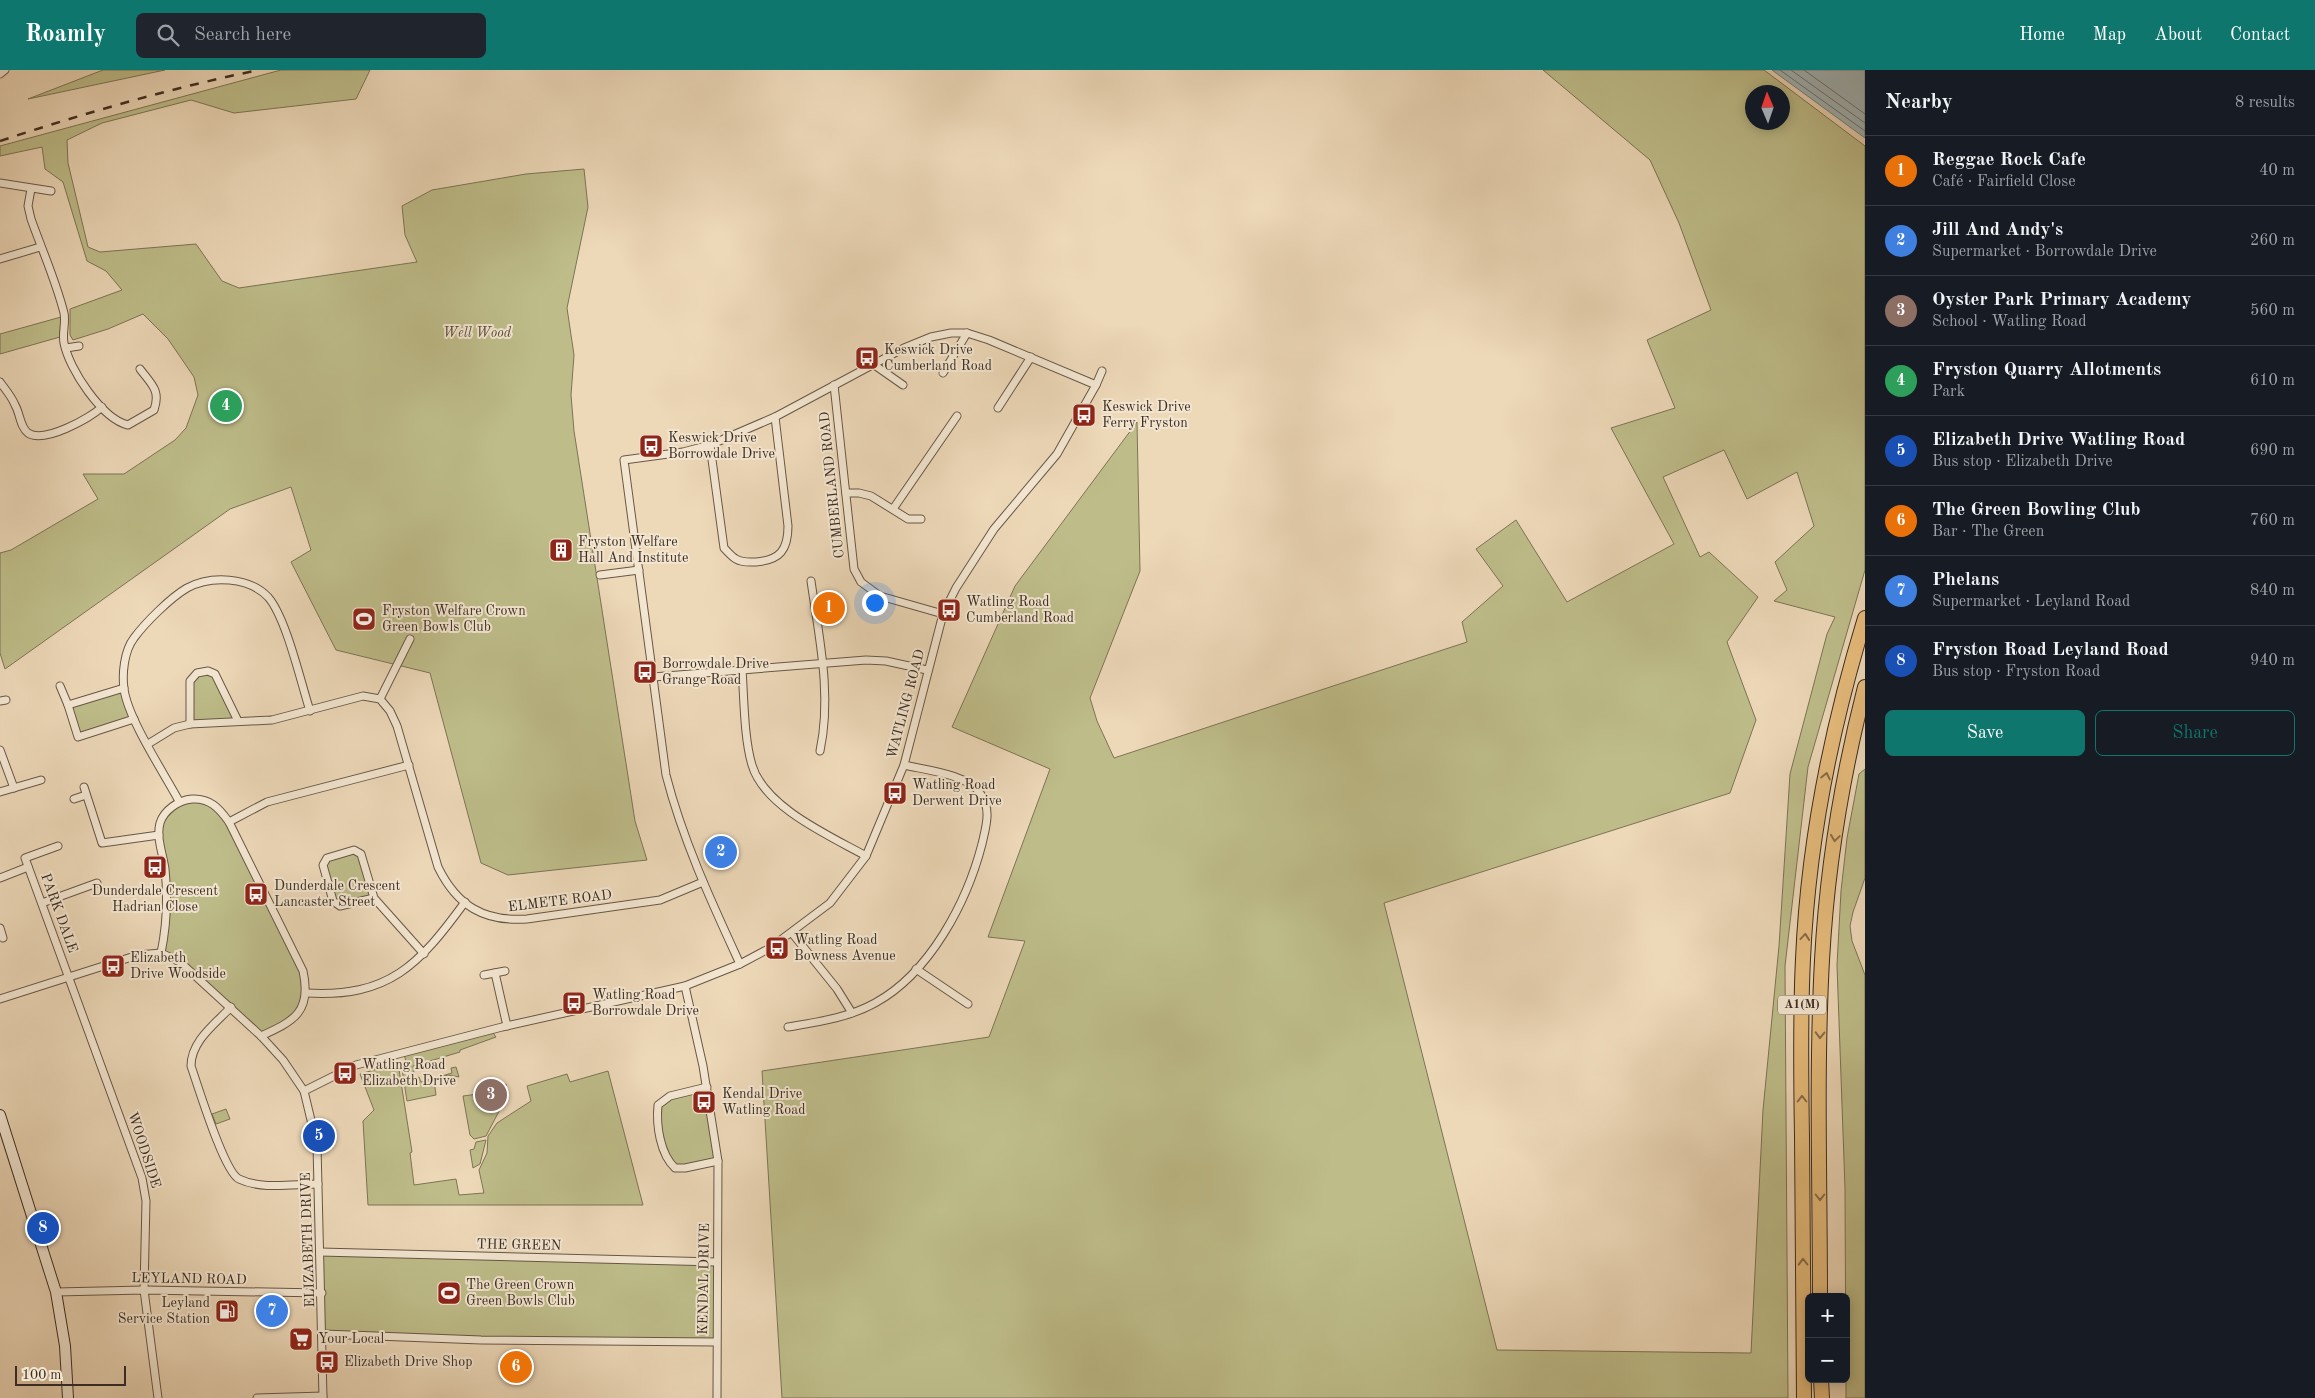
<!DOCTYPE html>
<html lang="en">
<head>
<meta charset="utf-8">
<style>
  body { margin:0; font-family:"Old Standard TT",serif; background:#20242c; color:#f1f3f6 }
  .controls { position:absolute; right:15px; bottom:15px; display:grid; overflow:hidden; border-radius:8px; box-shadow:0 2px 12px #0003 }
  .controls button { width:45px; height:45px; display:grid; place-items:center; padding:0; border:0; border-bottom:1px solid #363941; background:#171b24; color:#f1f3f6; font:25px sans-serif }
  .compass { position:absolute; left:1745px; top:15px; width:45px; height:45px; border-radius:50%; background:#171b24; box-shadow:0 2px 12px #0003; rotate:358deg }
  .scale { position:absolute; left:15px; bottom:12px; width:111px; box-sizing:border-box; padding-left:5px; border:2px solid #3c2c21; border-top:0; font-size:14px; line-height:18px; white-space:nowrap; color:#3c2c21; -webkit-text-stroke:4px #f3e6d1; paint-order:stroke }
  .you { position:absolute; left:874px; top:532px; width:18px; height:18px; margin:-12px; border:4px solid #fff; border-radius:50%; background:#1a73e8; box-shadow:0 0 0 8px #1a73e833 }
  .badge { display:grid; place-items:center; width:32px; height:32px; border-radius:50%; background:#0f766e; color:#fff; font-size:16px; font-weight:700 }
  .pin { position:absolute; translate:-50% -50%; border:2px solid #fff; box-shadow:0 1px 5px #0006 }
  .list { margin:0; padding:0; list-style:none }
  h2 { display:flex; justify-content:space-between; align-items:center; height:65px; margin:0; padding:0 20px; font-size:21px }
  h2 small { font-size:16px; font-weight:400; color:#9ea1a6 }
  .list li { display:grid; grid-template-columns:32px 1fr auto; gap:15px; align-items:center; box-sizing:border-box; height:70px; padding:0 20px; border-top:1px solid #363941 }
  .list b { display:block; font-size:19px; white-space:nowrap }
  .list p { margin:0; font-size:16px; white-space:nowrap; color:#9ea1a6 }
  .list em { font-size:16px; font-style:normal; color:#9ea1a6 }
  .actions { display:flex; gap:10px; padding:15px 20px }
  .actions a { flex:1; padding:11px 0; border:1px solid #0f766e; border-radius:8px; text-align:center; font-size:18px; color:#0f766e }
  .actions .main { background:#0f766e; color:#fff }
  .icon { flex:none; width:28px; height:28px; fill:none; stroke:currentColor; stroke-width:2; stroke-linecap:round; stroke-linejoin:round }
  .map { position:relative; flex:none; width:1865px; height:1328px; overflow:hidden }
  header { display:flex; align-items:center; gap:30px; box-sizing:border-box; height:70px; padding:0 25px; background:#0f766e; color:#fff }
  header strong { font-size:24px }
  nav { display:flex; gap:28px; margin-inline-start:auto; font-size:18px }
  .search { width:350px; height:45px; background:#20242c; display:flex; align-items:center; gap:12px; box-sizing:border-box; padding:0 18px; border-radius:8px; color:#9ea1a6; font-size:19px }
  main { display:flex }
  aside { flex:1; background:#171b24 }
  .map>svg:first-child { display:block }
</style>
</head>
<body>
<header>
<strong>Roamly</strong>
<div class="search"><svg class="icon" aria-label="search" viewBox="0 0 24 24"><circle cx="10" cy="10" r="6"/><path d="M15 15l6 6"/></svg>Search here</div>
<nav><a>Home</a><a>Map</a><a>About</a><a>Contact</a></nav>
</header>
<main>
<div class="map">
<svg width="1865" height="1328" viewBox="0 0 1865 1328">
  <rect width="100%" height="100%" fill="#edd8b8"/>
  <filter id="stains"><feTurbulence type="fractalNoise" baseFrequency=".004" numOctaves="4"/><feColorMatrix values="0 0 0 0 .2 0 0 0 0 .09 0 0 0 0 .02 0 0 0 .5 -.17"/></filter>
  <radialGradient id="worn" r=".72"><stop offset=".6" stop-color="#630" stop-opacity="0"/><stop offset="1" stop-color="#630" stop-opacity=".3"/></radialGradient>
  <!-- green -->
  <g fill="#bebd8a" stroke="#7d7456" fill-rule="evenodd">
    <polygon points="103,0 165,0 28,29"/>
    <polygon points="281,0 370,0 356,29 234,43 191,30 102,53 67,70 68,93 88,177 100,182 196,174 222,211 239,218 417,192 405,165 402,136 432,120 526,104 584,99 588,137 567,238 574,285 571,325 574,361 635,751 647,790 508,805 481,793 430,603 336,580 291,492 311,480 291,417 230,439 5,599 0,583 0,483 11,480 98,429 83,404 124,404 175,370 186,358 198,325 194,307 168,269 143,244 108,259 73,270 70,265 70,239 122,220 106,201 87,191 63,112 45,99 42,77 0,86 0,76"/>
    <path d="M1543 0H1764L1865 76V500L1808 697 1785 896 1788 1328H782L762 1001 989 967 1025 871 988 867 1050 699 952 657 1015 516 1137 352 1140 501 1090 628 1097 651 1114 688 1467 572 1462 552 1503 516 1476 479 1516 450 1567 532 1674 474 1611 358 1675 338 1647 270 1711 240 1679 153 1650 90ZM1752 22H1782V52H1752ZM1724 380 1747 429 1797 402 1814 456 1775 492 1787 520 1774 531 1835 547 1827 564 1790 704 1779 876 1763 1040 1751 1283 1497 1280 1384 833 1730 723 1756 650 1727 572 1758 527 1709 482 1700 487 1663 407Z"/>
    <polygon points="61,247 60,267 0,284 0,264"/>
    <polygon points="197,603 215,604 238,651 190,654 190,611"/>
    <polygon points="124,618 134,649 78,667 68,635"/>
    <polygon points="1865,699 1865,808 1853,842 1850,856 1852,871 1865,905 1865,1328 1846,1328 1845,1118 1837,895 1841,821 1847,768 1859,704"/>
    <polygon points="191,729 220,738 305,913 299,943 261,966 180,892 161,883 166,860 161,751 169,740"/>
    <polygon points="354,780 361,784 374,828 340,836 333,831 323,795 327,788"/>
    <polygon points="491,960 496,967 460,980 460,982 413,996 415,1009 419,1007 421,1012 452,1003 451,998 456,997 459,1007 448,1005 434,1010 436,1025 407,1031 402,999 407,997 404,983"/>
    <polygon points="398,993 412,1082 410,1083 414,1115 456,1109 459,1125 484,1123 479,1100 487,1083 488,1066 497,1053 531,1031 527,1016 567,1004 570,1012 608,1001 643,1135 368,1135 363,1051 374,1040 360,1004"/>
    <polygon points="506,1014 507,1021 502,1026 506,1028 486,1066 474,1069 470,1065 463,1026 486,1023"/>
    <polygon points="707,1017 718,1091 685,1098 666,1090 658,1035 670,1026"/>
    <polygon points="226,1039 230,1049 216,1054 212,1044"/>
    <polygon points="486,1070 480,1094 473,1098 470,1080 474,1079 476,1072"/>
    <polygon points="320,1182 717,1192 716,1272 323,1264"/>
  </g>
  <!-- water -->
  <polygon fill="#a0b6bb" stroke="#787f7d" points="1772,0 1865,0 1865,68 1776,3"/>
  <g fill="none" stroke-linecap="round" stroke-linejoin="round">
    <!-- shore -->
    <g stroke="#6e716e" stroke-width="1">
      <polyline points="1780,0 1865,61"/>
      <polyline points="1791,0 1865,53"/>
      <polyline points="1804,0 1865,44"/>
    </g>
    <!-- street casing -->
    <g stroke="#685747" stroke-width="9">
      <g id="street">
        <polyline points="0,4 5,0"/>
        <polyline points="0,113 51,121"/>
        <path d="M31 119 28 136 31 149C42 180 56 211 64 243 66 253 62 263 64 273 69 299 102 349 128 355L154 340C161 320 151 314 140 299"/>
        <polyline points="0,189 40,177"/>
        <polyline points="66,278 79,276"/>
        <polyline points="873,294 903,315"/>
        <polyline points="943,303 967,263"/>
        <path d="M0 312C5 319 12 327 15 335 20 343 20 357 28 363 44 374 90 348 102 337"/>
        <polyline points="834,315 854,499 861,512 880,526 943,544"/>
        <polyline points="998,338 1031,287"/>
        <path d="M710 375 724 478C728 482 732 487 736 489 742 493 749 492 756 492 780 490 788 480 788 456L775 347"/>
        <polyline points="846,423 859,423 871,426 908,449 921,449"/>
        <polyline points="893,439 957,346"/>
        <polyline points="600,505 639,500"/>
        <path d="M811 511C819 567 832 625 820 681"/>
        <path d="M742 599C744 627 744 669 752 695 764 737 830 766 866 786"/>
        <polyline points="653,607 866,590 886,591 927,600"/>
        <polyline points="60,616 68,635"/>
        <polyline points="124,618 68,635 78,667 134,649"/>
        <polyline points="380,629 410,569"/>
        <polyline points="0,631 6,630"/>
        <polyline points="190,654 190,611 197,603 208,601 215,604 238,651"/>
        <path d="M148 674 174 658 190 654 272 650 363 626 380 629 390 641 397 656 438 797C457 836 484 852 527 849L660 830 703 812"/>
        <polyline points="0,680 14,718"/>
        <polyline points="84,717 102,773 159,765"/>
        <polyline points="0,722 41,710"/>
        <polyline points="74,729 86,725"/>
        <path d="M179 731C164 703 128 649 124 619 122 604 124 581 134 568 145 553 170 528 187 518 211 505 249 507 268 527 286 547 301 613 310 641"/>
        <polyline points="229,752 267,732 409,695"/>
        <polyline points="58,776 25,788 142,1108 146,1131 144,1220 158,1328"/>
        <polyline points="0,808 28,797"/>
        <polyline points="374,828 340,836 333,831 323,795 327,788 354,780 361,784 374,828 424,884"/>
        <polyline points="42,833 97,813"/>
        <polyline points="0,858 3,868"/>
        <polyline points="792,863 837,919 852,943"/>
        <path d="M161 883C167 854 168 828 165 799 163 784 156 768 160 753 164 740 179 730 192 729 210 728 219 738 229 752L303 901C312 942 294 951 261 966"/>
        <path d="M740 894C712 833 683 771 666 705L624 390 683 382 710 375 775 347 904 278 931 267 951 263H967L989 270 1096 315"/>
        <polyline points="916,899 968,934"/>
        <polyline points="495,903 507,956"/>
        <polyline points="484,905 505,901"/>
        <polyline points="685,916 703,996 718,1091 717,1328"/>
        <path d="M306 923C389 928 419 895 465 832"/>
        <polyline points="0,929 138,885 161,883 180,892 261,966 283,990 304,1021 317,1075 323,1328"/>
        <path d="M231 937C215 954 191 971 191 996 198 1016 224 1102 239 1109 262 1120 293 1114 318 1114"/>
        <path d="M788 957C817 952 848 948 875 933 930 903 967 832 982 774 986 756 992 739 980 723 967 704 925 700 904 695"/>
        <path d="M707 1017 670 1026 658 1035C656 1055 660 1084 675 1098H685L718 1091"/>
        <polyline points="304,1021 356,995 502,957 685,916 740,894 770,878 830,833 866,786 904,695 943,544 956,518 994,459 1057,384 1096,315 1102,301"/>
        <polyline points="320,1182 717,1192"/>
        <polyline points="56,1222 144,1220 322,1223"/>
        <polyline points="323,1264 481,1270 716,1272"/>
        <polyline points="257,1328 323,1326"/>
      </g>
    </g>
    <!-- secondary casing -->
    <g stroke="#3c2c21" stroke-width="12">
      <polyline id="secondary" points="0,1045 56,1222 65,1276 68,1328"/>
    </g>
    <!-- highway casing -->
    <g stroke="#3c2c21" stroke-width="16">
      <g id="highway">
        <path d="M1820 1227C1820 1115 1816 1002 1822 890 1827 798 1842 707 1865 617"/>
        <polyline points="1821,1309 1822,1328"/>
        <path d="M1804 1328C1803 1241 1802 1154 1802 1067 1801 1008 1800 949 1803 889 1808 774 1831 659 1865 548"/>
      </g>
    </g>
    <!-- street -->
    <use href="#street" stroke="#f3e6d1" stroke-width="7"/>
    <!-- secondary -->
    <use href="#secondary" stroke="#f3e6d1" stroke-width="10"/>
    <!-- highway -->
    <use href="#highway" stroke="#e6bc7c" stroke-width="14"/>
    <!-- rail -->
    <path stroke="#3c2c21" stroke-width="2.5" stroke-dasharray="9 9" stroke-linecap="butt" d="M0 71C85 43 171 18 259 0"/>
  </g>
  <!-- one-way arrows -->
  <defs><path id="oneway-chevron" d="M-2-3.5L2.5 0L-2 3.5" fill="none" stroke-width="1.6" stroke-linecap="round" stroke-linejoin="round" transform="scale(1.25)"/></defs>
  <g stroke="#886d4a">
    <use href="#oneway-chevron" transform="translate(1826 706) rotate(-78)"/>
    <use href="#oneway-chevron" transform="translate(1835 768) rotate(98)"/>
    <use href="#oneway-chevron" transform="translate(1805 867) rotate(-85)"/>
    <use href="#oneway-chevron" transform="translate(1820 965) rotate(91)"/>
    <use href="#oneway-chevron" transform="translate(1802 1029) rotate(-90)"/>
    <use href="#oneway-chevron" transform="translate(1820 1127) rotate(90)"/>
    <use href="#oneway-chevron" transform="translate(1803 1192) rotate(-91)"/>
  </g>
  <!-- icons -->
  <defs>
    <g id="bus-square" transform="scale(1.25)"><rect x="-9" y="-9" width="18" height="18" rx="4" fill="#8f2418" stroke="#f3e6d1"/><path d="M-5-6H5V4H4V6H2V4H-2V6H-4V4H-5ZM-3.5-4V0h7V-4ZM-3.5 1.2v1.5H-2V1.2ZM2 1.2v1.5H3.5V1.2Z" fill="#fff"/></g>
    <g id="building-square" transform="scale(1.25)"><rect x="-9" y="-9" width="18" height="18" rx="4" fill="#8f2418" stroke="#f3e6d1"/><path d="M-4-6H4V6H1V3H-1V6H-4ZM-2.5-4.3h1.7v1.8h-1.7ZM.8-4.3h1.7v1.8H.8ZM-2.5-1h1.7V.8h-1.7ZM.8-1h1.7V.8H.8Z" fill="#fff"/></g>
    <g id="stadium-square" transform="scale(1.25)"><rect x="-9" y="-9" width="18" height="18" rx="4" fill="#8f2418" stroke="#f3e6d1"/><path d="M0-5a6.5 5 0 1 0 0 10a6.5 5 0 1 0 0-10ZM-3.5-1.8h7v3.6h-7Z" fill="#fff"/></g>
    <g id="fuel-square" transform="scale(1.25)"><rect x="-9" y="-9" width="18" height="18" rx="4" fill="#8f2418" stroke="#f3e6d1"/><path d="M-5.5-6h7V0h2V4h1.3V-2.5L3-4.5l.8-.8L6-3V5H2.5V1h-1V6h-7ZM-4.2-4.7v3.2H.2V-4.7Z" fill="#fff"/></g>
    <g id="supermarket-square" transform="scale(1.25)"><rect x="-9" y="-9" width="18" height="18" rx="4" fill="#8f2418" stroke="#f3e6d1"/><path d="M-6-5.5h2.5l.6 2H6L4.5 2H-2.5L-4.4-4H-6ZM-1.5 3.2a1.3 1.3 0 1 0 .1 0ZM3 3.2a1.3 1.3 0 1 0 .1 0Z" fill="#fff"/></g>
  </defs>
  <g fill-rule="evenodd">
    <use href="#bus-square" x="867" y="288"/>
    <use href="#bus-square" x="1084" y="345"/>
    <use href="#bus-square" x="651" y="376"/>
    <use href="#building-square" x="561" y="480"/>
    <use href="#bus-square" x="949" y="540"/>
    <use href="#stadium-square" x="364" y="549"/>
    <use href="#bus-square" x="645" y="602"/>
    <use href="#bus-square" x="895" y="723"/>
    <use href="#bus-square" x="155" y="797"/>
    <use href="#bus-square" x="256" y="824"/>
    <use href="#bus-square" x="777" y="878"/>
    <use href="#bus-square" x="113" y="896"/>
    <use href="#bus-square" x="574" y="933"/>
    <use href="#bus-square" x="345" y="1003"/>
    <use href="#bus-square" x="704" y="1032"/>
    <use href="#stadium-square" x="449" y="1223"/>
    <use href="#fuel-square" x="227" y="1241"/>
    <use href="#supermarket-square" x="301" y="1269"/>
    <use href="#bus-square" x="327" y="1292"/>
  </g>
  <g text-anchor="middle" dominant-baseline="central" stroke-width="4" stroke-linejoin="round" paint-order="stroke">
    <!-- shield labels -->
    <rect fill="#f3e6d1" stroke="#736456" stroke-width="1" x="1778" y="925.5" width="48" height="19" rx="4"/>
    <g font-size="12" font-weight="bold" fill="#3c2c21">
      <text x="1802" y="935">A1(M)</text>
    </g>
    <!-- park labels -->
    <g font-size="14" font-style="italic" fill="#564936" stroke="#f3e6d1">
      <text x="477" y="263">Well Wood</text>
    </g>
    <!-- poi labels -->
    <g font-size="14" fill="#3c2c21" stroke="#f3e6d1" text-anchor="start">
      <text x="884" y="280">Keswick Drive<tspan x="884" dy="16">Cumberland Road</tspan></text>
      <text x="1102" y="337">Keswick Drive<tspan x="1102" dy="16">Ferry Fryston</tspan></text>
      <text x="668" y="368">Keswick Drive<tspan x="668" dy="16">Borrowdale Drive</tspan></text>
      <text x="578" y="472">Fryston Welfare<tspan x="578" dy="16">Hall And Institute</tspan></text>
      <text x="966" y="532">Watling Road<tspan x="966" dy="16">Cumberland Road</tspan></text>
      <text x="382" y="541">Fryston Welfare Crown<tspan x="382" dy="16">Green Bowls Club</tspan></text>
      <text x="662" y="594">Borrowdale Drive<tspan x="662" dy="16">Grange Road</tspan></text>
      <text x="912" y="715">Watling Road<tspan x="912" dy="16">Derwent Drive</tspan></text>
      <text x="274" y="816">Dunderdale Crescent<tspan x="274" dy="16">Lancaster Street</tspan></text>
      <text x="155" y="821" text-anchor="middle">Dunderdale Crescent<tspan x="155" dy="16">Hadrian Close</tspan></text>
      <text x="794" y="870">Watling Road<tspan x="794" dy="16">Bowness Avenue</tspan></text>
      <text x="130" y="888">Elizabeth<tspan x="130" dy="16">Drive Woodside</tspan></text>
      <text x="592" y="925">Watling Road<tspan x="592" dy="16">Borrowdale Drive</tspan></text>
      <text x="362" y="995">Watling Road<tspan x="362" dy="16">Elizabeth Drive</tspan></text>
      <text x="722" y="1024">Kendal Drive<tspan x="722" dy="16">Watling Road</tspan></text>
      <text x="466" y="1215">The Green Crown<tspan x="466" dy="16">Green Bowls Club</tspan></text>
      <text x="210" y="1233" text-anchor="end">Leyland<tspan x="210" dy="16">Service Station</tspan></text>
      <text x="318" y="1269">Your Local</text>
      <text x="344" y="1292">Elizabeth Drive Shop</text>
    </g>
    <!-- street labels -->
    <g font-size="14" fill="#3c2c21" stroke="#f3e6d1">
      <text transform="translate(832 415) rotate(-96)">CUMBERLAND ROAD</text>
      <text transform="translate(906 634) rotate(-75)">WATLING ROAD</text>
      <text transform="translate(560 831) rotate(-7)">ELMETE ROAD</text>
      <text transform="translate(59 843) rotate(70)">PARK DALE</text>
      <text transform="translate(144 1080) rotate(72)">WOODSIDE</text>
      <text transform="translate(308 1170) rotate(-92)">ELIZABETH DRIVE</text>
      <text transform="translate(519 1175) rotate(1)">THE GREEN</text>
      <text transform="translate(189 1209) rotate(1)">LEYLAND ROAD</text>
      <text transform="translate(704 1209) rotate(-89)">KENDAL DRIVE</text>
    </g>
  </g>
  <rect width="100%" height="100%" filter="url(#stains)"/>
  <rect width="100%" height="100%" fill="url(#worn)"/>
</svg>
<div class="controls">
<button>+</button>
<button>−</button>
</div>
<svg class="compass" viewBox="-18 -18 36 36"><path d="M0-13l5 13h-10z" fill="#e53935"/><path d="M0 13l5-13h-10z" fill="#9ea1a6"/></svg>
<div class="scale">100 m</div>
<div class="you"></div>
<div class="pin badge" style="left:829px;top:538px;background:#e8710a">1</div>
<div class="pin badge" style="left:721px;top:782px;background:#3f7fe0">2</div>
<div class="pin badge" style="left:491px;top:1025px;background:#8d6e63">3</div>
<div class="pin badge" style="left:226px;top:336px;background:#2e9e5b">4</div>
<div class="pin badge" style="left:319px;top:1066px;background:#1a4fb4">5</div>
<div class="pin badge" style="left:516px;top:1297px;background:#e8710a">6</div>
<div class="pin badge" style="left:272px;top:1241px;background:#3f7fe0">7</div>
<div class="pin badge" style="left:43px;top:1158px;background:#1a4fb4">8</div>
</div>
<aside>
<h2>Nearby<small>8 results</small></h2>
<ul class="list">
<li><span class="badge" style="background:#e8710a">1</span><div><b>Reggae Rock Cafe</b><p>Café · Fairfield Close</p></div><em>40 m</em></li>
<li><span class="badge" style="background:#3f7fe0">2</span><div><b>Jill And Andy's</b><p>Supermarket · Borrowdale Drive</p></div><em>260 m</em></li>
<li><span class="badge" style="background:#8d6e63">3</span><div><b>Oyster Park Primary Academy</b><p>School · Watling Road</p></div><em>560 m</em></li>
<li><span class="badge" style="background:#2e9e5b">4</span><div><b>Fryston Quarry Allotments</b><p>Park</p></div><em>610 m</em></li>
<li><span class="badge" style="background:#1a4fb4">5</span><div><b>Elizabeth Drive Watling Road</b><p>Bus stop · Elizabeth Drive</p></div><em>690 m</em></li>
<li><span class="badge" style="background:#e8710a">6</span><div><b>The Green Bowling Club</b><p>Bar · The Green</p></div><em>760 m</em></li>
<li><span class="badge" style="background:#3f7fe0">7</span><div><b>Phelans</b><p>Supermarket · Leyland Road</p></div><em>840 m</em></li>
<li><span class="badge" style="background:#1a4fb4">8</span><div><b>Fryston Road Leyland Road</b><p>Bus stop · Fryston Road</p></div><em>940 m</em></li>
</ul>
<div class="actions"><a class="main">Save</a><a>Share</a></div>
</aside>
</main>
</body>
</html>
